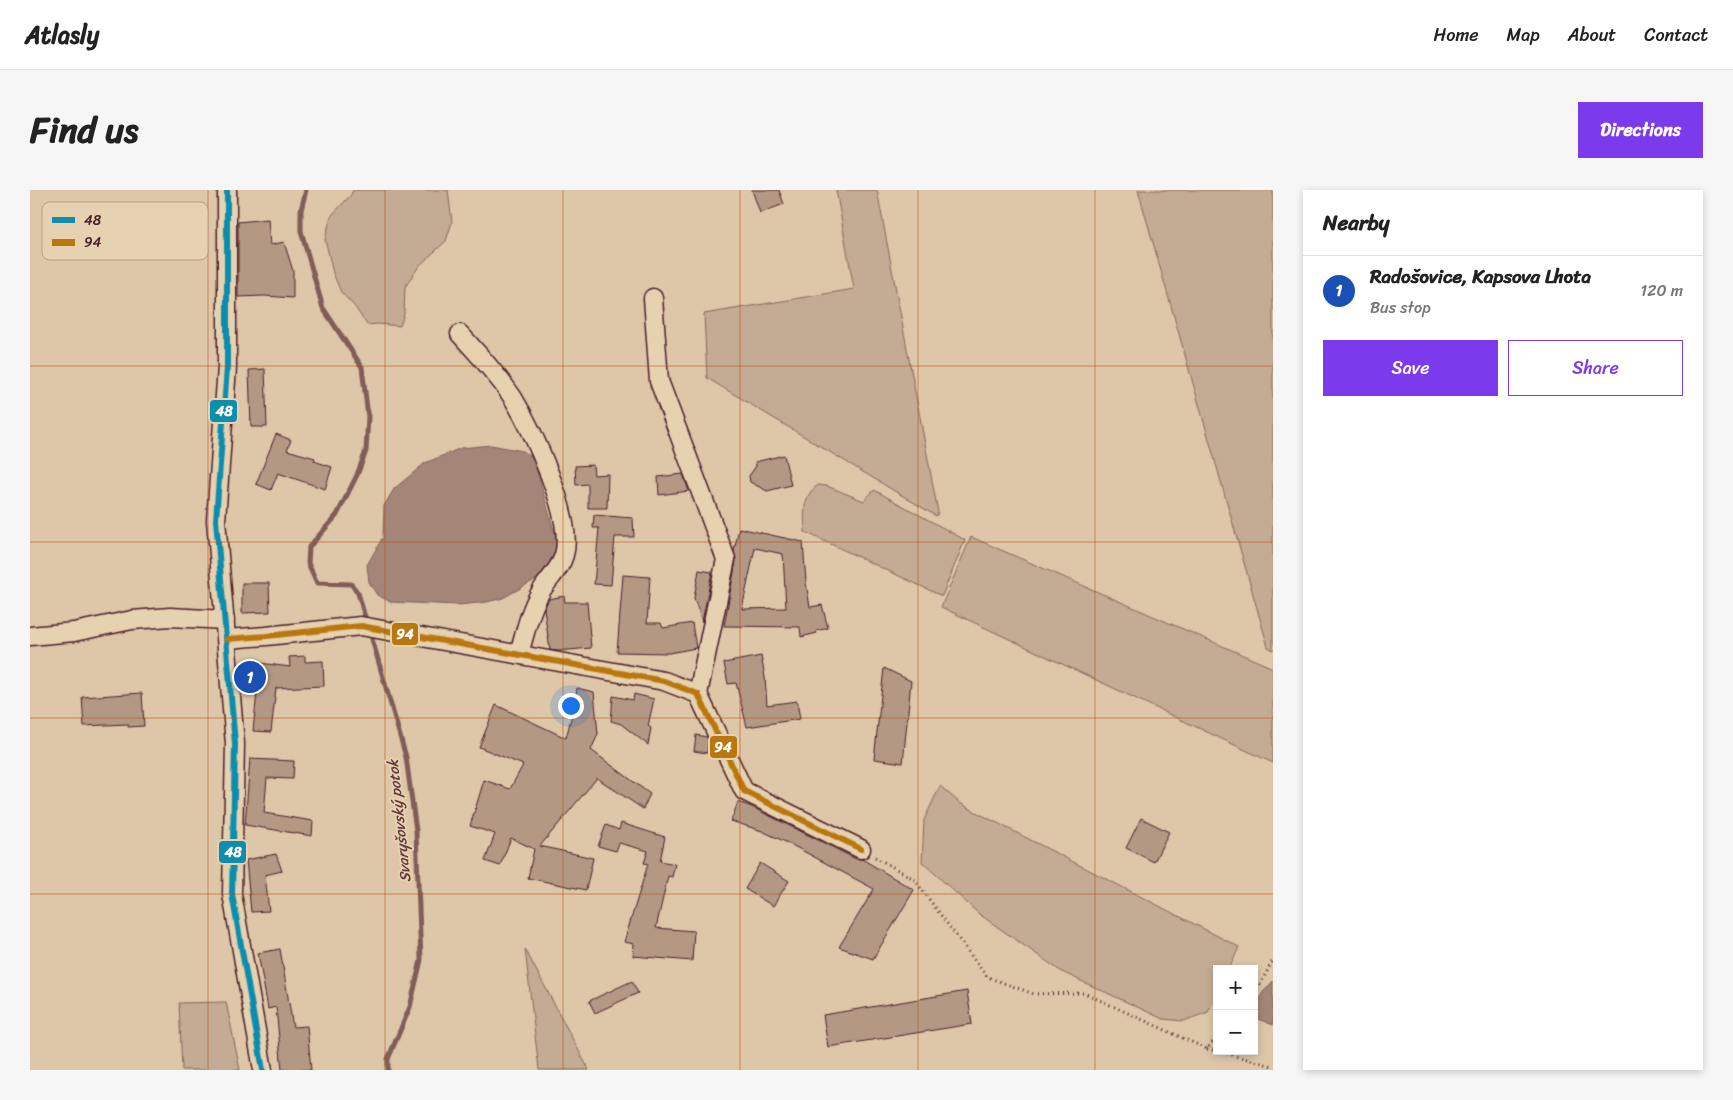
<!DOCTYPE html>
<html lang="en">
<head>
<meta charset="utf-8">
<style>
  body { margin:0; font-family:Sriracha,sans-serif; background:#f6f6f6; color:#222 }
  .controls { position:absolute; right:15px; bottom:15px; display:grid; overflow:hidden; border-radius:0px; box-shadow:0 2px 8px #0003 }
  .controls button { width:45px; height:45px; display:grid; place-items:center; padding:0; border:0; border-bottom:1px solid #e0e0e0; background:#fff; color:#222; font:25px sans-serif }
  .you { position:absolute; left:540px; top:515px; width:18px; height:18px; margin:-12px; border:4px solid #fff; border-radius:50%; background:#1a73e8; box-shadow:0 0 0 8px #1a73e833 }
  .badge { display:grid; place-items:center; width:32px; height:32px; border-radius:50%; background:#7c3aed; color:#fff; font-size:16px; font-weight:700 }
  .pin { position:absolute; translate:-50% -50%; border:2px solid #fff; box-shadow:0 1px 5px #0006 }
  .list { margin:0; padding:0; list-style:none }
  h2 { display:flex; justify-content:space-between; align-items:center; height:65px; margin:0; padding:0 20px; font-size:21px }
  h2 small { font-size:16px; font-weight:400; color:#767676 }
  .list li { display:grid; grid-template-columns:32px 1fr auto; gap:15px; align-items:center; box-sizing:border-box; height:70px; padding:0 20px; border-top:1px solid #e0e0e0 }
  .list b { display:block; font-size:19px; white-space:nowrap }
  .list p { margin:0; font-size:16px; white-space:nowrap; color:#767676 }
  .list em { font-size:16px; font-style:normal; color:#767676 }
  .actions { display:flex; gap:10px; padding:15px 20px }
  .actions a { flex:1; padding:11px 0; border:1px solid #7c3aed; border-radius:0px; text-align:center; font-size:18px; color:#7c3aed }
  .actions .main { background:#7c3aed; color:#fff }
  .map { position:relative; flex:none; width:1243px; height:880px; overflow:hidden; border-radius:0px }
  header { display:flex; align-items:center; gap:30px; box-sizing:border-box; height:70px; padding:0 25px; background:#fff; border-bottom:1px solid #e0e0e0 }
  header strong { font-size:24px }
  nav { display:flex; gap:28px; margin-inline-start:auto; font-size:18px }
  .intro { display:flex; align-items:center; justify-content:space-between; box-sizing:border-box; height:120px; padding:0 30px }
  h1 { margin:0; font-size:35px }
  .button { padding:12px 22px; border-radius:0px; background:#7c3aed; color:#fff; font-size:18px; font-weight:700 }
  main { display:flex; gap:30px; padding:0 30px }
  aside { flex:1; background:#fff; border-radius:0px; box-shadow:0 2px 8px #0003 }
  .map>svg:first-child { display:block }
</style>
</head>
<body>
<header>
<strong>Atlasly</strong>
<nav><a>Home</a><a>Map</a><a>About</a><a>Contact</a></nav>
</header>
<div class="intro"><h1>Find us</h1><a class="button">Directions</a></div>
<main>
<div class="map">
<svg width="1243" height="880" viewBox="0 0 1243 880">
  <rect width="100%" height="100%" fill="#ddc7a8"/>
  <filter id="ink" filterUnits="userSpaceOnUse"><feTurbulence type="fractalNoise" baseFrequency=".02" numOctaves="2"/><feDisplacementMap in="SourceGraphic" scale="10" xChannelSelector="R" yChannelSelector="G"/><feConvolveMatrix kernelMatrix="1 2 1 2 8 2 1 2 1" color-interpolation-filters="sRGB"/></filter>
  <g filter="url(#ink)">
    <!-- green -->
    <g fill="#c4ab93" stroke="#87655f">
      <polygon points="323,0 418,0 422,32 416,51 389,76 375,97 374,124 370,136 348,134 337,135 325,117 311,102 303,83 295,49 301,26 321,5"/>
      <polygon points="806,0 847,0 907,317 908,323 906,326 677,188 674,124 824,99"/>
      <polygon points="1108,0 1243,0 1243,460 1238,457"/>
      <path d="M788 295 797 296 834 311 844 300 935 350 912 406 775 342C774 325 772 306 788 295Z"/>
      <polygon points="941,347 1243,478 1243,573 911,417"/>
      <polygon points="910,596 930,613 946,622 1209,757 1199,779 1187,779 1187,804 1178,822 1154,831 1133,829 1032,782 949,724 892,672 894,630"/>
      <polygon points="495,759 559,880 509,880"/>
      <polygon points="196,812 210,880 152,880 149,813"/>
    </g>
    <!-- water -->
    <g fill="#a48678" stroke="#805d59">
      <polygon points="461,255 493,261 503,267 526,348 525,366 517,383 473,408 457,412 429,415 361,412 347,405 339,392 337,375 353,347 354,316 364,299 395,273 431,258"/>
      <path d="M1243 791V835L1228 829C1223 812 1232 803 1243 791Z"/>
    </g>
    <g fill="none" stroke-linecap="round" stroke-linejoin="round">
      <!-- stream -->
      <g stroke="#805d59" stroke-width="5">
        <polyline points="276,0 271,20 271,41 293,118 332,177 338,227 336,261 327,285 307,325 279,357 278,373 287,393 321,394 328,403 337,434"/>
        <polyline points="340,442 376,567 386,641 391,770 380,817 358,869 358,880"/>
      </g>
    </g>
    <!-- building -->
    <g fill="#b39884" stroke="#4a1f2b" fill-rule="evenodd">
      <polygon points="722,0 749,0 754,14 730,23"/>
      <polygon points="238,29 240,55 254,52 263,81 263,108 235,106 208,107 208,32"/>
      <polygon points="235,179 237,237 221,237 219,180"/>
      <polygon points="246,244 261,250 257,260 285,268 284,271 302,277 295,299 248,283 241,300 226,294"/>
      <polygon points="754,265 761,295 737,301 720,292 719,286 726,276 725,272"/>
      <polygon points="563,275 564,285 578,284 577,318 558,318 558,294 546,295 545,276"/>
      <polygon points="653,284 659,301 629,305 628,287"/>
      <polygon points="564,325 603,328 604,347 585,347 581,395 564,394 569,338 563,338"/>
      <path d="M709 338 773 352 776 392 780 417 792 415 798 438 786 441 787 443 771 447 770 437 694 436 706 371 704 361ZM725 358 753 364 756 418 712 419Z"/>
      <polygon points="669,380 682,382 672,432 664,408"/>
      <polygon points="593,385 620,387 617,433 631,433 633,438 662,433 666,458 639,463 587,462"/>
      <polygon points="212,393 239,393 240,422 212,423"/>
      <polygon points="534,406 535,412 557,412 561,458 528,461 520,460 514,419 519,409"/>
      <polygon points="275,466 275,472 293,471 294,496 246,498 241,542 223,541 230,473 260,477 259,467"/>
      <polygon points="731,466 735,487 737,515 767,511 770,529 717,537 706,493 698,494 694,473"/>
      <polygon points="854,478 881,491 873,573 844,569"/>
      <polygon points="547,498 564,502 568,544 561,560 620,604 613,619 567,588 510,656 563,668 556,700 498,688 504,659 481,648 470,676 455,671 465,644 440,636 454,590 480,599 493,575 449,557 466,515 536,548 544,517"/>
      <polygon points="112,503 114,536 98,537 98,534 54,536 52,507"/>
      <polygon points="604,504 624,509 618,536 621,538 618,555 591,534 581,531 583,506 603,510"/>
      <polygon points="666,545 677,547 678,551 677,563 664,561"/>
      <polygon points="220,569 264,571 263,589 237,588 234,623 283,631 282,646 215,635"/>
      <polygon points="708,612 722,617 826,669 832,669 884,700 843,769 809,757 844,699 760,654 732,641 701,631"/>
      <polygon points="1111,628 1139,642 1124,672 1096,658"/>
      <polygon points="591,633 635,647 630,671 645,674 642,687 638,686 626,738 664,741 662,771 603,766 604,754 594,752 618,674 614,673 618,661 589,653 586,661 568,656 576,635 589,640"/>
      <polygon points="246,664 252,681 235,685 239,721 221,722 216,670"/>
      <polygon points="730,673 759,691 743,716 715,699"/>
      <polygon points="250,759 263,837 277,836 281,880 252,880 246,817 238,819 228,763"/>
      <polygon points="602,791 608,803 565,823 559,811"/>
      <polygon points="937,801 942,834 798,857 793,825"/>
    </g>
    <g fill="none" stroke-linecap="round" stroke-linejoin="round">
      <!-- minor casing -->
      <g stroke="#4a1f2b" stroke-width="21">
        <g id="minor">
          <polyline points="197,0 197,177 186,330 205,554 202,704 233,880"/>
          <polyline points="623,108 629,191 696,369 668,504"/>
          <path d="M430 144C449 165 468 185 483 208 502 239 545 330 534 365 530 380 517 390 510 403 499 422 495 444 489 464"/>
          <polyline points="0,446 44,442 102,430 140,427 195,430"/>
          <polyline points="197,449 236,446 331,436 634,491 668,504 714,601 831,659"/>
        </g>
      </g>
      <!-- path -->
      <g stroke="#4a1f2b" stroke-width="3" stroke-dasharray="1 4" stroke-linecap="butt">
        <polyline points="845,667 884,689 957,787 1004,804 1054,803 1177,859 1187,847"/>
        <polyline points="1224,803 1230,795 1243,770"/>
        <polyline points="1177,859 1187,861"/>
        <polyline points="1187,861 1243,876"/>
      </g>
      <!-- minor -->
      <use href="#minor" stroke="#e6d2b0" stroke-width="18"/>
      <!-- bus-1 casing -->
      <g stroke="#e6d2b0" stroke-width="10">
        <polyline id="bus-1" points="197,0 197,177 186,330 205,554 202,704 233,880"/>
      </g>
      <!-- bus-2 casing -->
      <g stroke="#e6d2b0" stroke-width="10">
        <polyline id="bus-2" points="197,449 236,446 331,436 634,491 668,504 714,601 831,659"/>
      </g>
      <!-- bus-1 -->
      <use href="#bus-1" stroke="#0f8dad" stroke-width="6"/>
      <!-- bus-2 -->
      <use href="#bus-2" stroke="#ba770f" stroke-width="6"/>
    </g>
  </g>
  <!-- grid -->
  <path fill="none" stroke="#c04a14" stroke-width="1" stroke-opacity="0.55" d="M178 0V880M355 0V880M533 0V880M710 0V880M888 0V880M1065 0V880M0 176H1243M0 352H1243M0 528H1243M0 704H1243"/>
  <g text-anchor="middle" dominant-baseline="central" stroke-width="4" stroke-linejoin="round" paint-order="stroke">
    <!-- water labels -->
    <g font-size="15" font-style="italic" fill="#60393e" stroke="#e6d2b0">
      <text transform="translate(369 631) rotate(-96)">Svaryšovský potok</text>
    </g>
  </g>
  <!-- legend -->
  <rect x="12" y="12" width="166" height="58" rx="8" fill="#e6d2b0" stroke="#b79c88" stroke-width="1"/>
  <rect x="22" y="27" width="23" height="6" fill="#0f8dad"/>
  <rect x="22" y="49" width="23" height="7" fill="#ba770f"/>
  <g font-size="14" fill="#4a1f2b">
    <text x="54" y="35">48</text>
    <text x="54" y="57">94</text>
  </g>
  <g stroke="#e6d2b0" stroke-width="2">
    <rect x="179" y="209" width="29" height="24" rx="5" fill="#0f8dad"/>
    <rect x="361" y="432" width="28" height="24" rx="5" fill="#ba770f"/>
    <rect x="679" y="545" width="29" height="24" rx="5" fill="#ba770f"/>
    <rect x="188" y="650" width="29" height="24" rx="5" fill="#0f8dad"/>
  </g>
  <g font-size="14" text-anchor="middle" font-weight="bold" fill="#fff">
    <text x="194" y="226">48</text>
    <text x="375" y="449">94</text>
    <text x="693" y="562">94</text>
    <text x="203" y="667">48</text>
  </g>
</svg>
<div class="controls">
<button>+</button>
<button>−</button>
</div>
<div class="you"></div>
<div class="pin badge" style="left:220px;top:487px;background:#1a4fb4">1</div>
</div>
<aside>
<h2>Nearby<small></small></h2>
<ul class="list">
<li><span class="badge" style="background:#1a4fb4">1</span><div><b>Radošovice, Kapsova Lhota</b><p>Bus stop</p></div><em>120 m</em></li>
</ul>
<div class="actions"><a class="main">Save</a><a>Share</a></div>
</aside>
</main>
</body>
</html>
